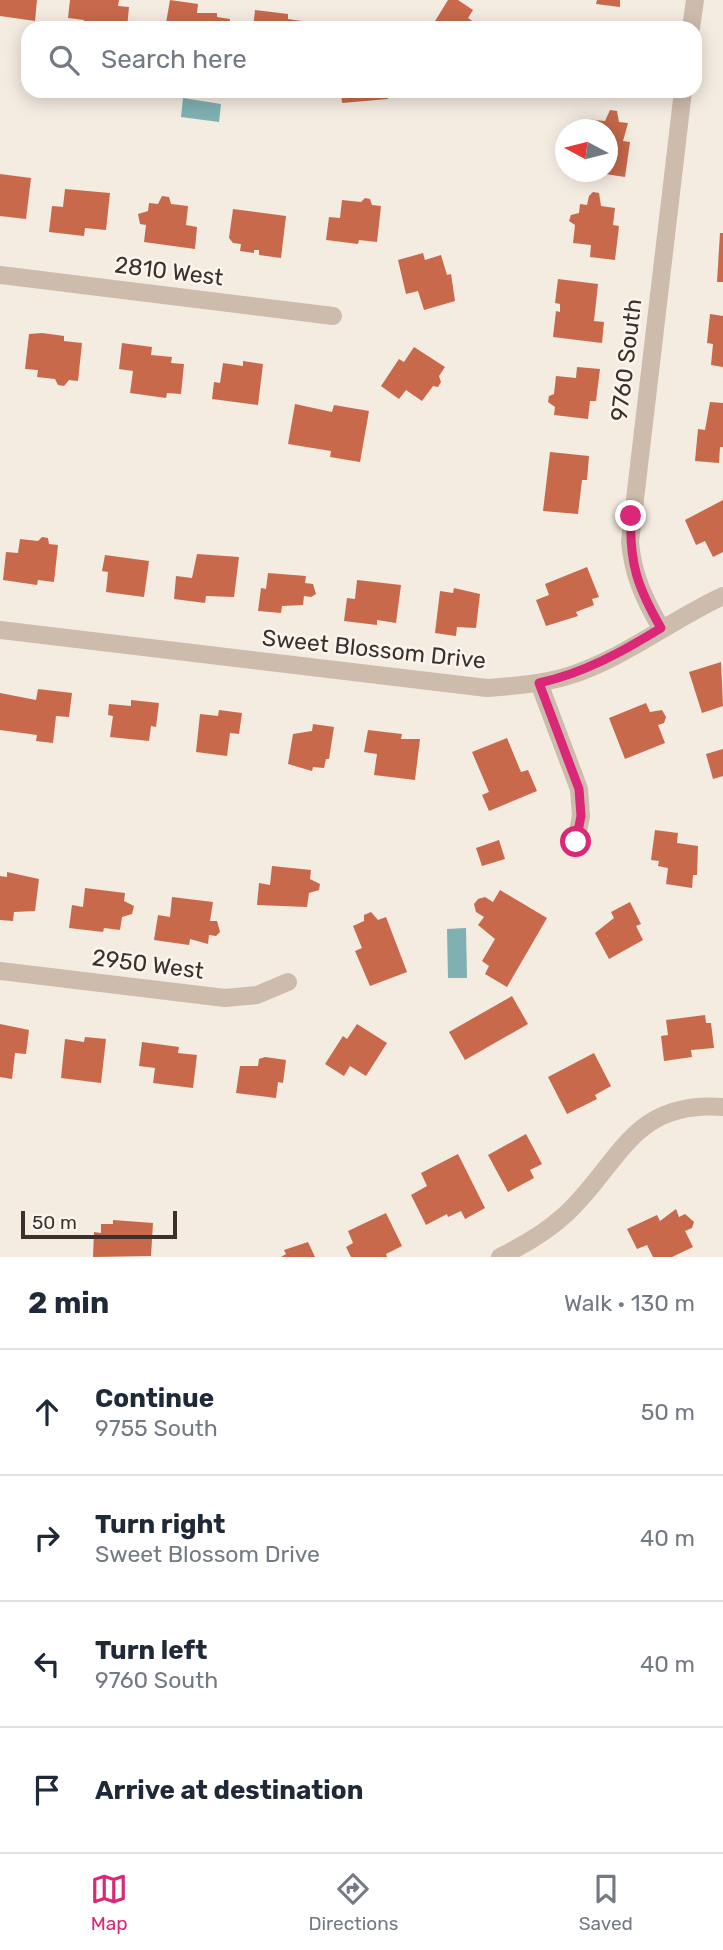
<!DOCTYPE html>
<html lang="en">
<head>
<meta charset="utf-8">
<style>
  body { margin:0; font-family:Rubik,sans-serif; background:#f2f2f3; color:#1f2937 }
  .compass { position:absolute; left:555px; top:119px; width:63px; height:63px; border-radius:50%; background:#fff; box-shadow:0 4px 18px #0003; rotate:277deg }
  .scale { position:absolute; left:21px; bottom:18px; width:156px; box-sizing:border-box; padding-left:7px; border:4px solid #3b302b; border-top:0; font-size:19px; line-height:24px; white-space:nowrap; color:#3b302b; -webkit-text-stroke:5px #fbf5ee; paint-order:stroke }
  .stop { position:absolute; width:21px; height:21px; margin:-16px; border:5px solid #db2777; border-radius:50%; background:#fff }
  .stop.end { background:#db2777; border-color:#fff; box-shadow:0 2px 7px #0008 }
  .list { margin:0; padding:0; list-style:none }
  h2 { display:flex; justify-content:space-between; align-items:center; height:91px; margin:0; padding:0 28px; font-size:30px }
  h2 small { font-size:23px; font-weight:400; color:#747a83 }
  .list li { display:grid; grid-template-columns:46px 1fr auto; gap:21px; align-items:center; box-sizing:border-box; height:126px; padding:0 28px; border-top:2px solid #e0e1e3 }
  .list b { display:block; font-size:26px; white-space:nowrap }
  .list p { margin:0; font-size:23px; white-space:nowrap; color:#747a83 }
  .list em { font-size:23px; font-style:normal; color:#747a83 }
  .icon { flex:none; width:38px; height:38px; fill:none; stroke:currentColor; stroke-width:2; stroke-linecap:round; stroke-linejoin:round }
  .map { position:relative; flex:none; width:723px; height:1257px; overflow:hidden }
  .search { position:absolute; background:#fff; box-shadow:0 4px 18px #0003; left:21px; right:21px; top:21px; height:77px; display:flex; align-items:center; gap:18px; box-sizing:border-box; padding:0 24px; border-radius:21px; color:#747a83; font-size:26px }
  .sheet { height:595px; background:#fff }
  nav { display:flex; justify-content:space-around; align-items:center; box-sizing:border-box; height:98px; border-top:2px solid #e0e1e3; background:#fff; font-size:19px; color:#747a83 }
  nav a { display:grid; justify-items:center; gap:4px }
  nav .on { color:#db2777 }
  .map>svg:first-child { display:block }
</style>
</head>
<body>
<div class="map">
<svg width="723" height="1257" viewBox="0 0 723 1257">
  <rect width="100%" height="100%" fill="#f4ebe1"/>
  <!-- water -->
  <g fill="#7fb0b2">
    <polygon points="183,98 221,104 219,122 181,117"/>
    <polygon points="466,928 467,978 448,978 447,929"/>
  </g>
  <!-- building -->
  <g fill="#c8694b">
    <polygon points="0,0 37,0 35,21 0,16"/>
    <polygon points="70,0 119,0 118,6 129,7 127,28 83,28 84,20 68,18"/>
    <polygon points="170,0 198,4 197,13 217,13 217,17 230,19 229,28 180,28 180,25 166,23"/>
    <polygon points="448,0 458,0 473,10 468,18 483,28 432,26"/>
    <polygon points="597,0 620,0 620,7 596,4"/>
    <polygon points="255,10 288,14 288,19 302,21 301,28 253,28"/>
    <polygon points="341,91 387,91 388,99 342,103"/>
    <polygon points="610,110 617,111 619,122 628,123 623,141 630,142 625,177 599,173 608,172 608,130 585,130 586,119 605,121"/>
    <polygon points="0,174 31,178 26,219 0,216"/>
    <polygon points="65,189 110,193 106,230 85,228 84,236 49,232 52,206 63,207"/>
    <polygon points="593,192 599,193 601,206 615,208 613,225 619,226 615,260 590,257 591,245 573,243 575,225 569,221 571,215 579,213 580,204 587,205 589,196"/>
    <polygon points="162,196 169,197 171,204 188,206 186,225 197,227 195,249 144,242 146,225 140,224 138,214 148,211 149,203 158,204"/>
    <polygon points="365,198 370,199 372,205 381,206 377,242 359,240 358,244 326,240 329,217 340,218 342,200 361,202"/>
    <polygon points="233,209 286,216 281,258 259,255 259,250 254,250 254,253 240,251 241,244 233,243 229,238"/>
    <polygon points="720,233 723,233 723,282 717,282"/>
    <polygon points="423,253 425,260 441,255 447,275 451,274 455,301 424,310 418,291 406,294 398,260"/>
    <polygon points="558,279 598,284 594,321 604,322 602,343 553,337 556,311 560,312 560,304 555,303"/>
    <polygon points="710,314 723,316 723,367 711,365 713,344 707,343"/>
    <polygon points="42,333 64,336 64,341 82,343 78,381 69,380 64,386 58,385 55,379 37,377 38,370 25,369 29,334"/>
    <polygon points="122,343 152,347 151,355 172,357 171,363 184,364 181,394 167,393 166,398 130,393 133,371 119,369"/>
    <polygon points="414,347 445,367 439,376 441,382 438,387 433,386 422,401 406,390 399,399 381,386 399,359 404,362"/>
    <polygon points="243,361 263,364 258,405 212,399 214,382 220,383 223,363 243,366"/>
    <polygon points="577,367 600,369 596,401 590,401 588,419 554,415 555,407 548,402 549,396 554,394 556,376 576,378"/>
    <polygon points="710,402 723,403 723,447 720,447 719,463 695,461 698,429 705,430"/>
    <polygon points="295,404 332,412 334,405 369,411 360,462 330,457 331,451 288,444"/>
    <polygon points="550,452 589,456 587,480 582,480 578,514 543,511"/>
    <polygon points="723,500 723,552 713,557 705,541 696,545 685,520"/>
    <polygon points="42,537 48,538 49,544 58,545 54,582 38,580 37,585 3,580 6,552 18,553 20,539 38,541"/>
    <polygon points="197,554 239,557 234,597 206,596 205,603 174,599 176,576 192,578"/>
    <polygon points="105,555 149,561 144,597 106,592 108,572 102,571"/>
    <polygon points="587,567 599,597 592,599 594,605 576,612 578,616 546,626 536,600 549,595 545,584"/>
    <polygon points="268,573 306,576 305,583 313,584 316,594 311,597 304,596 303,605 282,606 281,613 258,611 261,588 266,589"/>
    <polygon points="357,580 401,585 396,623 377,620 377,625 344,621 347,598 355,599"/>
    <polygon points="454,588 480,594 476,628 457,627 456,636 435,633 440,591 453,593"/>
    <polygon points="721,662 723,706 702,713 689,672"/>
    <polygon points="38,689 72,693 69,717 56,716 53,743 36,741 37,735 0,730 0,693 36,700"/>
    <polygon points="131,700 159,703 156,727 151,726 149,741 110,737 113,716 108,715 109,704 131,706"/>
    <polygon points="646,703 650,712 662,710 666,717 664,723 658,725 665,743 625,759 609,718"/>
    <polygon points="219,710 242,713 239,734 230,733 227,756 196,752 200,714 218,716"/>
    <polygon points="313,724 334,727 329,759 326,759 324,768 313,767 312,771 288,764 293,734 312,731"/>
    <polygon points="368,730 402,734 401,739 420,739 415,780 374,775 377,754 364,752"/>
    <polygon points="507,738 521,772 528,770 537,791 489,811 482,795 489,792 472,752"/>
    <polygon points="723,749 723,776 713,779 706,754"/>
    <polygon points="655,830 678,833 677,843 698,846 697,875 693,875 692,888 666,884 668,868 658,866 659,861 651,860"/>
    <polygon points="499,840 505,859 482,866 476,848"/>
    <polygon points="272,866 311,870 310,879 320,884 319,890 309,893 307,907 257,905 259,883 270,885"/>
    <polygon points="7,872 39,879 35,911 14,912 13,921 0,920 0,876 7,877"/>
    <polygon points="85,888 125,893 124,901 134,906 132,914 122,917 120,930 104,928 103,932 69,928 72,905 83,907"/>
    <polygon points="500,890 547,918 507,987 485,974 489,966 482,961 495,939 478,925 484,917 476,912 474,904 478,899 485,897 493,902"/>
    <polygon points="172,897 213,902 210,921 217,921 220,932 216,936 209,935 208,944 190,939 189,945 154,940 158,915 170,917"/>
    <polygon points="630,902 641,924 636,926 643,940 609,959 595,933 614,918 611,912"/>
    <polygon points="371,912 378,920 386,917 407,972 370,986 355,951 362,948 353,926 364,921 364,915"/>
    <polygon points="512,996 528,1024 465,1060 449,1032"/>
    <polygon points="705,1015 706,1023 711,1023 714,1048 691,1050 692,1057 664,1061 661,1036 668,1035 666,1020"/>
    <polygon points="0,1024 29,1030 26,1054 15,1053 12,1079 0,1077"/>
    <polygon points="357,1024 387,1043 366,1076 350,1066 344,1076 325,1064 343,1036 347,1039"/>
    <polygon points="85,1037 106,1039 101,1083 61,1078 65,1039 84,1042"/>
    <polygon points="142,1042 179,1047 178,1053 197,1055 193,1088 153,1083 155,1068 139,1066"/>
    <polygon points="594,1053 611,1086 595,1095 597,1099 567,1114 548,1077"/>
    <polygon points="265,1057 286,1060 283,1083 278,1082 276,1098 236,1093 240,1066 258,1066 259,1059"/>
    <polygon points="526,1134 542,1164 530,1170 534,1178 508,1192 488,1155"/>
    <polygon points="458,1154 485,1208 465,1219 461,1211 448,1217 447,1214 426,1225 411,1195 427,1186 421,1173"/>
    <polygon points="676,1209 679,1217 685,1214 694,1222 692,1228 685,1231 693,1247 672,1257 653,1257 647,1245 637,1249 627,1229 657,1215 660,1221"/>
    <polygon points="386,1213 402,1246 386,1254 387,1257 351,1257 346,1247 353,1243 348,1231"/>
    <polygon points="113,1220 153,1223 151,1256 93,1257 94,1232 101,1233 101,1224 113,1224"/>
    <polygon points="308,1242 315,1257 281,1257 286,1254 284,1250"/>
  </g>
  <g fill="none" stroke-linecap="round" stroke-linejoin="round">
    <!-- minor -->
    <g stroke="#cdbbac" stroke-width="18">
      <polyline points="691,28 695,0"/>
      <polyline points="0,275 333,316"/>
      <path d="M661 628C644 599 633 575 630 542L683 91"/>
      <path d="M0 630 487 688C514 686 542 684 568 676 623 659 671 620 723 596"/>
      <polyline points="539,683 579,789 581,816 576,842"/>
      <polyline points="0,971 225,998 257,995 288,982"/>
      <path d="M500 1257C524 1245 547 1232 567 1213 621 1162 632 1100 723 1107"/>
    </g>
  </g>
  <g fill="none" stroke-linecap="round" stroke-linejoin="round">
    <!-- route -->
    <path stroke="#db2777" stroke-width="9" d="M576 842 581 816 579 789 539 683C584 673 622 652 661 628 638 588 629 564 631 516"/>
  </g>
  <g text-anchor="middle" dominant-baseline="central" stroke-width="5" stroke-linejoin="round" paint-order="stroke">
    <!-- street labels -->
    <g font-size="23" fill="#3b302b" stroke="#fbf5ee">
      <text transform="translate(169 271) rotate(7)">2810 West</text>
      <text transform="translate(626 360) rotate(-83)">9760 South</text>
      <text transform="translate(374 649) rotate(6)">Sweet Blossom Drive</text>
      <text transform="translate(148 964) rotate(7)">2950 West</text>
    </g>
  </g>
</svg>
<svg class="compass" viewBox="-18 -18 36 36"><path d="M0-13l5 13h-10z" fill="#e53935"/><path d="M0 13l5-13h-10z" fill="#747a83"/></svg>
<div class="scale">50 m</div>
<div class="stop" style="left:576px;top:842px"></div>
<div class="stop end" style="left:631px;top:516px"></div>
<div class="search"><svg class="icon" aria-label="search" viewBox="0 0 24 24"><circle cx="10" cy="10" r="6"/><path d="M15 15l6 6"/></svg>Search here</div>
</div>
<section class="sheet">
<h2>2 min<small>Walk · 130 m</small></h2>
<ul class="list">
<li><svg class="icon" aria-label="ahead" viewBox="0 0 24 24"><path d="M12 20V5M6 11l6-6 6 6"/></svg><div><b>Continue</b><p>9755 South</p></div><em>50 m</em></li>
<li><svg class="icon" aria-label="right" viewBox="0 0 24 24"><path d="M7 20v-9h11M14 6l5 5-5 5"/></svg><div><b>Turn right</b><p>Sweet Blossom Drive</p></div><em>40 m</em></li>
<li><svg class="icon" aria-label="left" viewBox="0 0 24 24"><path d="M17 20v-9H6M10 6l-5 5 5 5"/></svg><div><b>Turn left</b><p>9760 South</p></div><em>40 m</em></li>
<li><svg class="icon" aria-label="arrive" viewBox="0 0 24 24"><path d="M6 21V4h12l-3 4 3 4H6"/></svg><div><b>Arrive at destination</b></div></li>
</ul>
</section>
<nav>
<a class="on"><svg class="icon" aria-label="map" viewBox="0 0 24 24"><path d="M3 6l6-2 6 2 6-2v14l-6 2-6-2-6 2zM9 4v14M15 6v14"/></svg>Map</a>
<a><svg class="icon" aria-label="directions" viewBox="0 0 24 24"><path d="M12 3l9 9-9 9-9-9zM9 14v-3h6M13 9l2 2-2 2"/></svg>Directions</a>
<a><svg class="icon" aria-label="saved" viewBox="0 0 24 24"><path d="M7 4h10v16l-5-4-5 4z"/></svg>Saved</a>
</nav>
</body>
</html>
